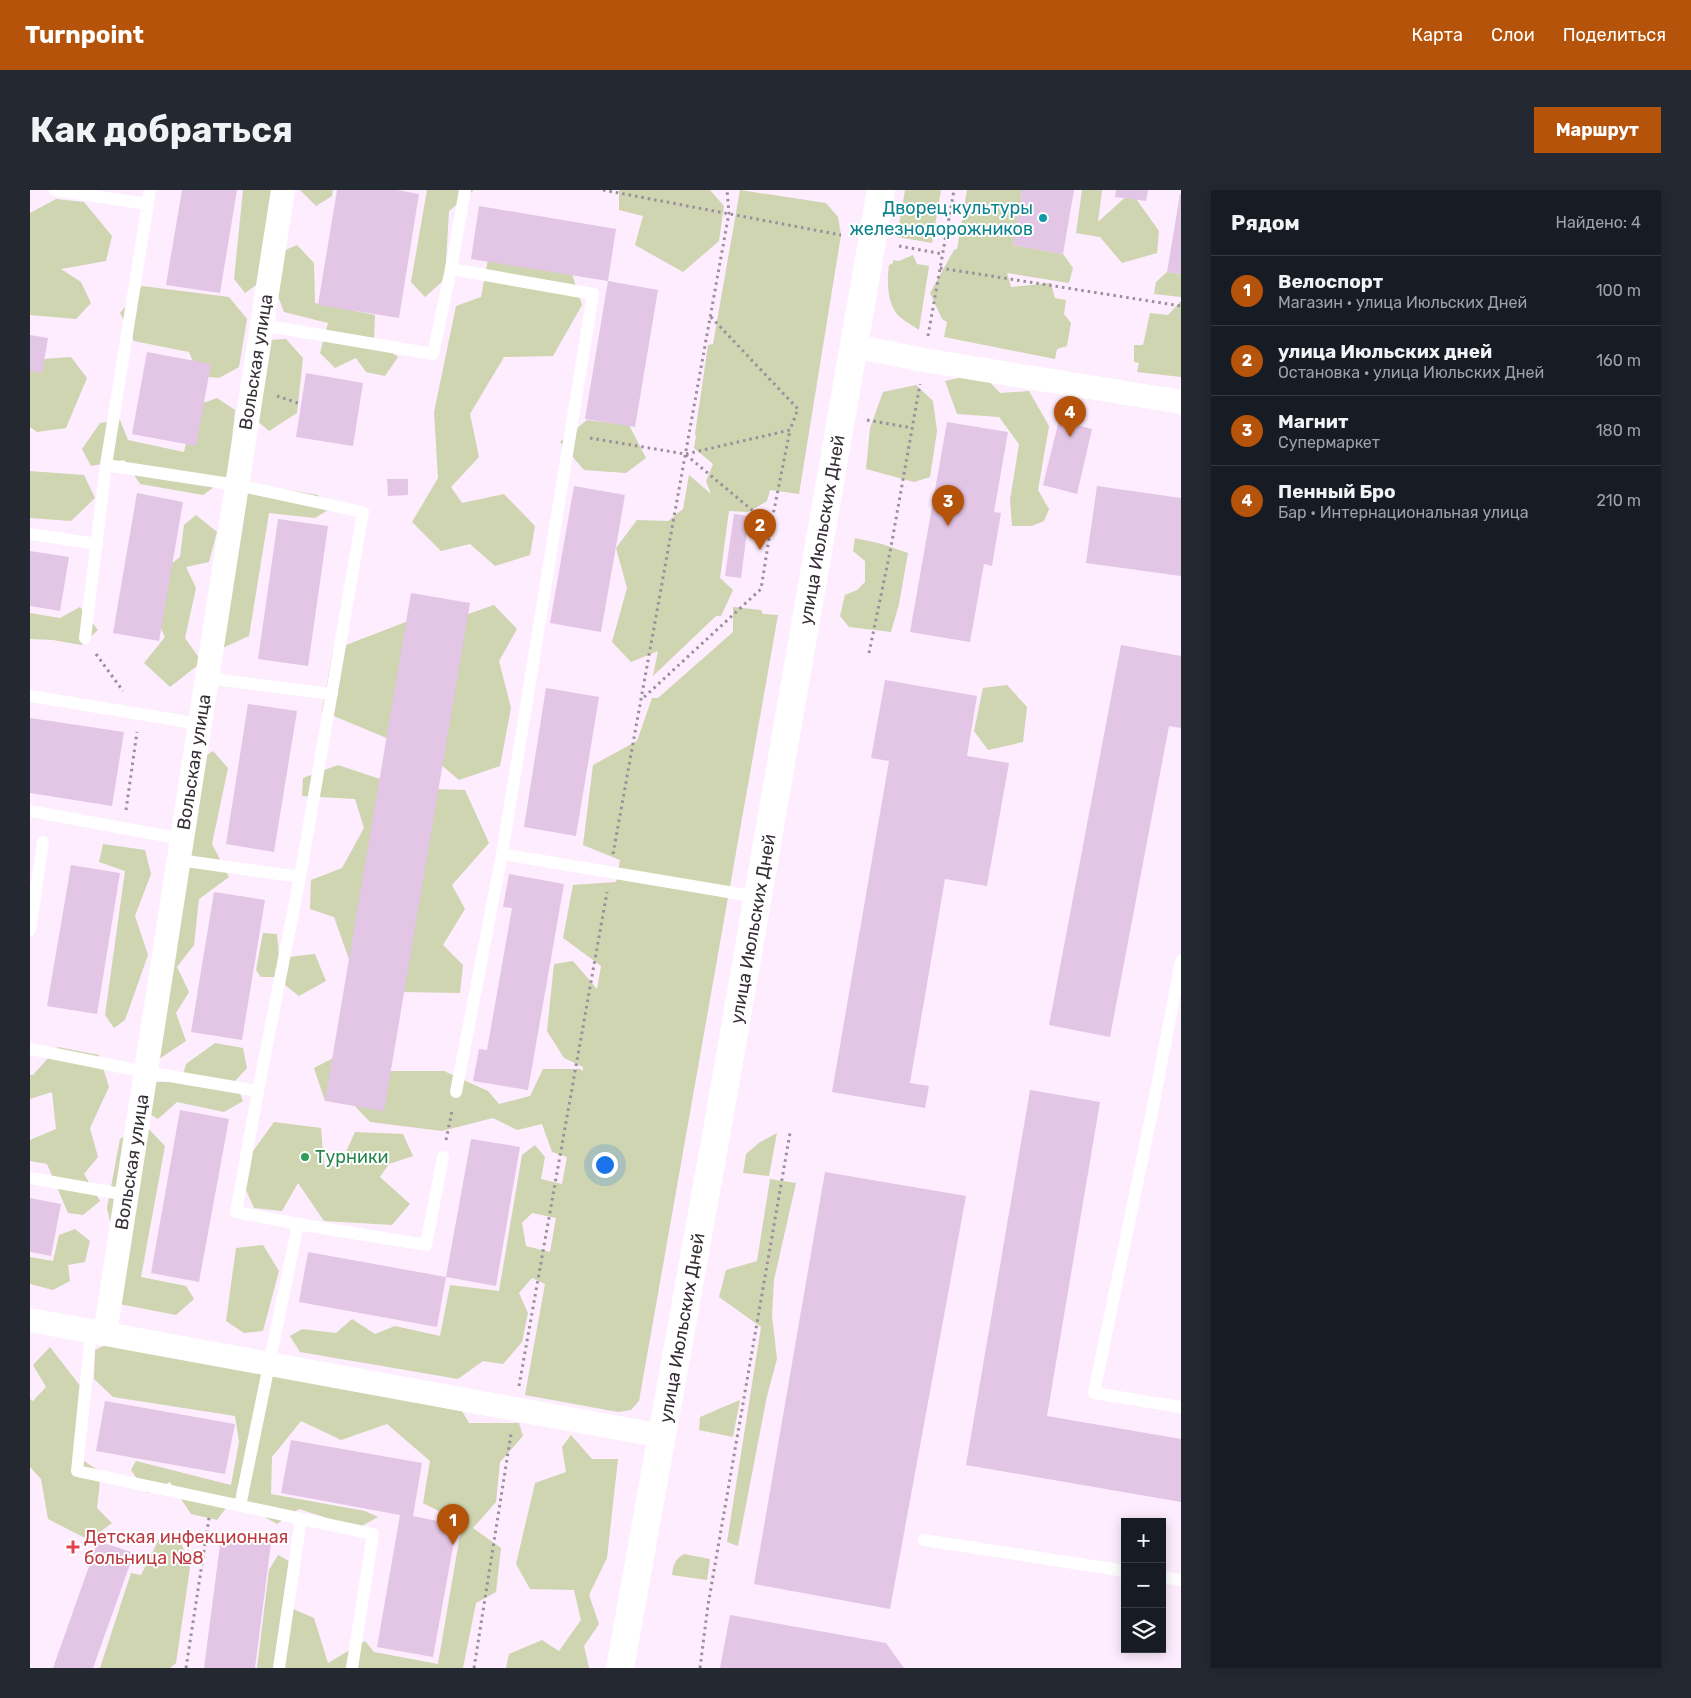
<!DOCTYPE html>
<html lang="ru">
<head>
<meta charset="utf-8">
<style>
  body { margin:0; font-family:Rubik,sans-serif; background:#242831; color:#f1f3f6 }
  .controls { position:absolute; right:15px; bottom:15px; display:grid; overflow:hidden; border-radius:0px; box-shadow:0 2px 12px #0003 }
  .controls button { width:45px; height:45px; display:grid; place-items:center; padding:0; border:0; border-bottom:1px solid #363941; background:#171b24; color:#f1f3f6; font:25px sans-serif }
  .you { position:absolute; left:574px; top:974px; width:18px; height:18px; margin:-12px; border:4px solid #fff; border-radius:50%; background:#1a73e8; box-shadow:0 0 0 8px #1a73e833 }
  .badge { display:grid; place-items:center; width:32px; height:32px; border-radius:50%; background:#b45309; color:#fff; font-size:16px; font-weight:700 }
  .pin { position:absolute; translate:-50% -41px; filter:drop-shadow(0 1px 2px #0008) }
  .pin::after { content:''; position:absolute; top:26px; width:18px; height:15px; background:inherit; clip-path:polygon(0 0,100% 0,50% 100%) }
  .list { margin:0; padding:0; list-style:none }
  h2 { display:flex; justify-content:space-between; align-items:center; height:65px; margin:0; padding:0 20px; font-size:21px }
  h2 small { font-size:16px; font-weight:400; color:#9ea1a6 }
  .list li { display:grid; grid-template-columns:32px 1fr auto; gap:15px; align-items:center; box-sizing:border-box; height:70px; padding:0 20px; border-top:1px solid #363941 }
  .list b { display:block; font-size:19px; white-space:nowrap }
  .list p { margin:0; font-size:16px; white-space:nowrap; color:#9ea1a6 }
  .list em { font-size:16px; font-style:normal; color:#9ea1a6 }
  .icon { flex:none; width:28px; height:28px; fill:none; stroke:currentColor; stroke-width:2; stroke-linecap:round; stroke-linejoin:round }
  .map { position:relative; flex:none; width:1151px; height:1478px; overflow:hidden; border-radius:0px }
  header { display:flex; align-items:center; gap:30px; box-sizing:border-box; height:70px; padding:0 25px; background:#b45309; color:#fff }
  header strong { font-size:24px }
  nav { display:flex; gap:28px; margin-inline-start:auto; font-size:18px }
  .intro { display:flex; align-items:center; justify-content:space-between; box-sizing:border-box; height:120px; padding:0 30px }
  h1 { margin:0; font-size:35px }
  .button { padding:12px 22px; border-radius:0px; background:#b45309; color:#fff; font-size:18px; font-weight:700 }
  main { display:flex; gap:30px; padding:0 30px }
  aside { flex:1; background:#171b24; border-radius:0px; box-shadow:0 2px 12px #0003 }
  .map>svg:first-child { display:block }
</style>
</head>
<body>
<header>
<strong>Turnpoint</strong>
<nav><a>Карта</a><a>Слои</a><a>Поделиться</a></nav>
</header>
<div class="intro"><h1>Как добраться</h1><a class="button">Маршрут</a></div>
<main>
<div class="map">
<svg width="1151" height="1478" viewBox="0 0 1151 1478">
  <rect width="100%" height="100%" fill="#fdedfe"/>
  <!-- green -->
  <g fill="#ced5b0" fill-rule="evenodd">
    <polygon points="213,0 242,0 230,92 215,103 204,89"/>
    <polygon points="270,0 303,0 302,6 286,16"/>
    <polygon points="397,0 444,0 419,21 415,89 395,107 381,92"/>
    <polygon points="589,0 680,0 694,16 689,51 653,82 605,55 613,26 589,20"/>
    <polygon points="710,0 796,13 808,27 811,45 769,304 740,300 737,311 718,322 699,321 690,388 703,400 691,426 686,426 623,486 628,461 601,472 582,452 597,398 586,358 607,330 638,331 653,319 659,285 681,304 676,291 683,274 664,258 666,246 665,244 678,155 683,154"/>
    <polygon points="875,0 911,0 902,53 867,47"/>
    <polygon points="937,0 992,0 983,55 1033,64 1043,78 1039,93 977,83 981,97 1021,93 1025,108 1036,110 1034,124 1041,133 1037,156 1027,159 1025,169 914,147 917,132 912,129 900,103 924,60 927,59"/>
    <polygon points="1052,0 1072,0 1068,32 1101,2 1129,41 1127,63 1092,73 1070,47 1046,43"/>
    <polygon points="26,9 54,12 82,46 76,71 31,79 51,92 61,113 46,129 0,125 0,23"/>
    <polygon points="267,55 284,73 285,113 345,125 344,149 368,167 355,186 336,182 326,168 305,178 290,163 298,133 254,122 243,92 246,64"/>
    <path d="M883 65 887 74 899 76 889 140C882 135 872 130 867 124 857 112 857 89 859 75L863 73V70L869 71Z"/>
    <polygon points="458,69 542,84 552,115 523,166 474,167 440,224 449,267 421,297 432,313 474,304 505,336 500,365 465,376 440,354 411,361 382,332 408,288 404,222 426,116 451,107"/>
    <polygon points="1137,82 1151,84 1151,107 1124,104 1126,92"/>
    <polygon points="112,96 199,107 217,129 209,177 189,188 169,186 159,162 104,151 90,123"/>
    <polygon points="1151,111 1151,187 1107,182 1109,173 1104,172 1104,155 1113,155 1120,123 1138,125"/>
    <polygon points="256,149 273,168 267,223 239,241 215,220 225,151"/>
    <polygon points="41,167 57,188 36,238 7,242 0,237 0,170"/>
    <polygon points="951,183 970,203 999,201 1019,236 1008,300 1019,319 1014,331 1002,336 982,336 980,310 989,254 969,227 927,224 915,191"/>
    <polygon points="886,195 903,211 907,241 900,287 884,292 836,279 840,238 853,202"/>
    <polygon points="187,208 205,220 198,287 173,305 110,294 94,270 61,276 52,259 70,233 90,230 98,250 154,262 165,216"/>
    <polygon points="557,230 599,235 616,268 596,283 554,280 530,252"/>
    <polygon points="0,281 54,285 65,308 41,331 0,328"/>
    <polygon points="228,295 288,305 298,320 285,328 239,323 219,446 188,460 201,308"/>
    <polygon points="166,325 187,342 179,372 156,377 166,398 155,448 172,472 140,497 114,473 135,447 120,416 128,384 150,367 154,335"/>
    <polygon points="825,348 852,354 878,363 869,414 861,442 819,437 810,426 815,405 827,400 835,392 835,371 823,361"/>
    <polygon points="464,415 487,439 469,471 481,518 470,576 429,590 402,567 292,521 303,460 399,423 421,430"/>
    <polygon points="50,417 68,440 51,455 23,450 0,449 0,423 30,428"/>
    <path d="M703 417 731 420 733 424 748 425 609 1211 601 1220 588 1222 495 1205 515 1094 502 1088 489 1103 498 1123 492 1152 473 1174 453 1171 428 1189 270 1162 260 1146 272 1139 306 1143 322 1129 345 1144 365 1136 410 1146 420 1095 469 1101 492 965 505 955 515 967 511 989 532 994 537 967 522 962 512 934 487 940 463 928 412 941 340 932 320 911H295L284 878 305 867 361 881H414L458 901 469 914 500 906 513 879H550L553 881V877L534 868 517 841 524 774 543 771 567 799 571 776 533 748 543 695 586 692 590 670 553 655 563 575 607 551 622 508H628L703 442ZM502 1023 526 1028 520 1062 496 1056 492 1033Z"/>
    <polygon points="977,495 997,517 993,552 958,560 944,541 953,498"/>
    <polygon points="183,561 198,578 182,654 199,687 169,709 164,755 147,777 159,802 146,823 156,851 129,869 159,576"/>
    <polygon points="308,575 377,598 435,600 459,653 422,695 435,719 413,755 433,775 430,803 372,802 321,775 304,727 280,719 281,690 312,678 334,638 325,609 272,606 273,588"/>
    <polygon points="73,654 115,660 121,684 105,726 118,765 95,830 84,838 75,825 95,681 69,672"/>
    <polygon points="233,743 247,744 249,768 285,764 296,791 269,806 245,787 231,787 226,780"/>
    <polygon points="185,853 213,858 217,878 205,891 213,911 194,922 147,912 128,929 105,915 120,892 151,892 156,874"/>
    <polygon points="28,857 69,865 79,897 60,938 68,967 54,984 70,1011 53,1025 38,1023 17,974 0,971 0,950 26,939 22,902 0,909 0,885 3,885"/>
    <polygon points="244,932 291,938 294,975 309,977 325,942 373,944 383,966 359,974 350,987 380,1014 362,1035 294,1031 268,993 252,1021 224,1018 208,982"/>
    <polygon points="114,934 135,956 111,1087 156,1096 164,1109 146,1125 89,1114 86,1057 77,1018 90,949"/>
    <polygon points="747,943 739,986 713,983 716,964 730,952"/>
    <polygon points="740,989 766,993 744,1090 742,1126 747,1169 737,1206 708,1356 697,1352 731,1137 689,1107 696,1080 727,1071"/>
    <polygon points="45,1039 60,1051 55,1072 38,1075 40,1091 23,1100 0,1094 0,1067 23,1071 29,1045"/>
    <polygon points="233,1055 249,1081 233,1141 214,1143 196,1131 206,1058"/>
    <polygon points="102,1142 421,1202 439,1233 489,1233 493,1246 470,1272 466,1312 443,1338 471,1358 466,1402 446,1413 433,1478 227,1478 239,1380 248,1365 259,1371 254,1415 284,1428 298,1473 335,1451 344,1462 408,1474 432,1333 393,1313 400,1271 357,1234 311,1250 271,1231 242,1267 241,1304 335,1321 348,1327 328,1338 269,1319 247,1334 203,1309 187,1330 161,1324 140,1292 117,1303 101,1280 106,1271 201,1295 209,1252 205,1226 83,1207 64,1189 65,1160"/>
    <polygon points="20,1157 58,1206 54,1271 71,1282 67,1318 82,1333 59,1350 18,1329 11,1289 0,1277 0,1209 3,1211 16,1197 3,1175"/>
    <polygon points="710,1210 703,1247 669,1240 670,1227"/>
    <polygon points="541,1245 562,1269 588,1269 577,1368 559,1405 569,1434 554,1456 559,1478 476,1478 479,1464 512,1450 529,1461 551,1430 544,1400 500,1399 486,1374 505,1293 536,1282 532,1257"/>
    <polygon points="149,1346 160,1378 146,1473 140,1478 70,1478 101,1383 111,1385 130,1347"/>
    <path d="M654 1364 680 1369 677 1390 642 1385C643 1375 645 1369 654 1364Z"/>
  </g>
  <!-- building -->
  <g fill="#e3c5e5">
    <polygon points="152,0 207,0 190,103 136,95"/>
    <polygon points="307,0 367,0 389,4 369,128 288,115"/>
    <polygon points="992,0 1044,0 1033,64 983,55"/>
    <polygon points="1086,0 1118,0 1116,11 1085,7"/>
    <polygon points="1150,4 1151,4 1151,84 1137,82"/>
    <polygon points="449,16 586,39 578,91 628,100 605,237 555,229 578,91 441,69"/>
    <polygon points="0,145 18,148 12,183 0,181"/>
    <polygon points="117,162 181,174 166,256 102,244"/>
    <polygon points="276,183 333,193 323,256 266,247"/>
    <polygon points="1029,230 1062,239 1047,304 1013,295"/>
    <polygon points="917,232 978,242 964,322 971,323 962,376 954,374 940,452 880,442"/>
    <polygon points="357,289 378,289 378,305 358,306"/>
    <polygon points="544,296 595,305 571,442 520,433"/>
    <polygon points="1067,296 1151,308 1151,386 1056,373"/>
    <polygon points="107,303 153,312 129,451 83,443"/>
    <polygon points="704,324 719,326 711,388 695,386"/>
    <polygon points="248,329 298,336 278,476 228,469"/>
    <polygon points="0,361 39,367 30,421 0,416"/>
    <polygon points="381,403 440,413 354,921 295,911"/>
    <polygon points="1091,455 1151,466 1151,538 1139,536 1080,847 1019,835"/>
    <polygon points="855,490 947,506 937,566 979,573 957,696 915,689 880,893 899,896 895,918 802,902 859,571 841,568"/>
    <polygon points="516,498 569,507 546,646 494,637"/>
    <polygon points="218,514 267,521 244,662 196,654"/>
    <polygon points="0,528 94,542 82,616 0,603"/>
    <polygon points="41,675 90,683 67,824 17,816"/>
    <polygon points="479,684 534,694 498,900 443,891 449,859 457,860 482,718 473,717"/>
    <polygon points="184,702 235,710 212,850 161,842"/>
    <polygon points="1000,900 1070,912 1017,1226 1151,1249 1151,1312 936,1275"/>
    <polygon points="150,920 199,929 169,1092 121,1083"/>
    <polygon points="441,949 490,957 466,1096 416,1087"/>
    <polygon points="795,982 936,1006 860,1419 724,1394"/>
    <polygon points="0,1008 31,1014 21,1066 0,1062"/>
    <polygon points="278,1062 416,1087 407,1137 269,1112"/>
    <polygon points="75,1211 205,1234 195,1284 66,1261"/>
    <polygon points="261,1250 392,1273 383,1326 427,1335 403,1467 347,1457 370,1325 251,1303"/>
    <polygon points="191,1347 241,1353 225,1478 174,1478"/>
    <polygon points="68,1351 104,1363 63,1478 23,1478"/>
    <polygon points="700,1425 856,1453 874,1478 690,1478"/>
  </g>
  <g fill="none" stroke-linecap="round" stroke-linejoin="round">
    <!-- path -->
    <g stroke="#9b8f9c" stroke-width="3" stroke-dasharray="2.5 4" stroke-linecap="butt">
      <polyline points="573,0 811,45"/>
      <polyline points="869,56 913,64"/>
      <polyline points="910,78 1151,116"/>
      <polyline points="898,146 924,0"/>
      <polyline points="247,206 271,214"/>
      <polyline points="837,230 882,238"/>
      <polyline points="560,248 655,264 741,336 731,399 611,510"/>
      <polyline points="656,264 760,240 768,219 680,126"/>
      <polyline points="741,335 760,240"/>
      <polyline points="839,463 861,357 890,194"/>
      <polyline points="66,464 93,501"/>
      <polyline points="96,620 107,542"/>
      <polyline points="583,664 699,23 697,0"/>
      <polyline points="416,950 422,921"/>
      <polyline points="489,1196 577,702"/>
      <polyline points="156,1478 179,1328"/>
      <polyline points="444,1478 481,1244"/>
      <polyline points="670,1478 678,1415 760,943"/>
    </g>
    <!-- service -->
    <g stroke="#fff" stroke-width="12">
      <polyline points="25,0 117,14"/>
      <polyline points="421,79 563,104 472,664"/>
      <polyline points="232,135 403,164 421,79 435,0"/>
      <polyline points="76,275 120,0"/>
      <polyline points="0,344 67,354"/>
      <polyline points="55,448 76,275 207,295 333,322 270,687"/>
      <polyline points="177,488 302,504"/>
      <polyline points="0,506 170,534"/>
      <polyline points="0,621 152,649"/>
      <polyline points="149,670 270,687 228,901"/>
      <polyline points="0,740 13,652"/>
      <polyline points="1151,771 1123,917 1064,1203 1151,1217"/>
      <polyline points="0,859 116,882 228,901 206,1022 268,1034"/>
      <polyline points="426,902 472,664 728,707"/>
      <polyline points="0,988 97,1005"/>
      <polyline points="61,1142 47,1281 343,1344 322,1478"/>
      <polyline points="210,1316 268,1034 396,1055 413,967"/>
      <polyline points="894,1350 1095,1381"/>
      <polyline points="1132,1387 1151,1390"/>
      <polyline points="249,1478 271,1329"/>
    </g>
    <!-- minor -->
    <g stroke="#fff" stroke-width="24">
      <polyline points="824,156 894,170 1151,212"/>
      <polyline points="0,1130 632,1246"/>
      <polyline points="75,1144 253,0"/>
    </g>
    <!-- tertiary -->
    <polyline stroke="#fff" stroke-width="28" points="590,1478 689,929 851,0"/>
  </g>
  <!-- markers -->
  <circle fill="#0f9aa8" stroke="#fff" stroke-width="2" cx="1013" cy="28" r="5"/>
  <circle fill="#2e9e5b" stroke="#fff" stroke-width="2" cx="275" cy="967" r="5"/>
  <path fill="#e0444e" stroke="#fff" stroke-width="2" d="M40.5 1349.5h5v5h5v5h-5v5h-5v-5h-5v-5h5z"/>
  <g text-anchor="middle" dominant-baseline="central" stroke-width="4" stroke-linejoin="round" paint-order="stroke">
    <!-- culture labels -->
    <g font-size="18" fill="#0d838f" stroke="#fff" text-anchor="end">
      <text x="1003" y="18">Дворец культуры<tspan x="1003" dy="21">железнодорожников</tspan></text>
    </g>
    <!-- street labels -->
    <g font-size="18" fill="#372f37" stroke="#fff">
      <text transform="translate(226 172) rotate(-81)">Вольская улица</text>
      <text transform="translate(792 340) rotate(-80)">улица Июльских Дней</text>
      <text transform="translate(164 572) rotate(-81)">Вольская улица</text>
      <text transform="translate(723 739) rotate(-80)">улица Июльских Дней</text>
      <text transform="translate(102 972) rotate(-81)">Вольская улица</text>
      <text transform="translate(652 1138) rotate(-80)">улица Июльских Дней</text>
    </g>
    <!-- leisure labels -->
    <g font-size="18" fill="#27864d" stroke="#fff" text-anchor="start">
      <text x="285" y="967">Турники</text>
    </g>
    <!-- health labels -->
    <g font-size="18" fill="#be3a42" stroke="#fff" text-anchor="start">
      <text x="54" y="1347">Детская инфекционная<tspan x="54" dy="21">больница №8</tspan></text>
    </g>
  </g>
</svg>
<div class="controls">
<button>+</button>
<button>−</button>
<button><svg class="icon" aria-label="layers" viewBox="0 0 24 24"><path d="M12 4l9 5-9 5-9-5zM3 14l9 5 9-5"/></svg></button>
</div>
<div class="you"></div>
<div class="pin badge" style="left:423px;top:1355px">1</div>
<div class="pin badge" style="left:730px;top:360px">2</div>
<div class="pin badge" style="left:918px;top:336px">3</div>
<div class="pin badge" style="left:1040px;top:247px">4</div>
</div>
<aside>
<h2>Рядом<small>Найдено: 4</small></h2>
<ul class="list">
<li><span class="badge">1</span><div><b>Велоспорт</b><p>Магазин · улица Июльских Дней</p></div><em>100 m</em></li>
<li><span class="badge">2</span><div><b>улица Июльских дней</b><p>Остановка · улица Июльских Дней</p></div><em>160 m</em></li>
<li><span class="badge">3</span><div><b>Магнит</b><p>Супермаркет</p></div><em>180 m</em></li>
<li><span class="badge">4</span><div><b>Пенный Бро</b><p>Бар · Интернациональная улица</p></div><em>210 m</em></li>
</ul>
</aside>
</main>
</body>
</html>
